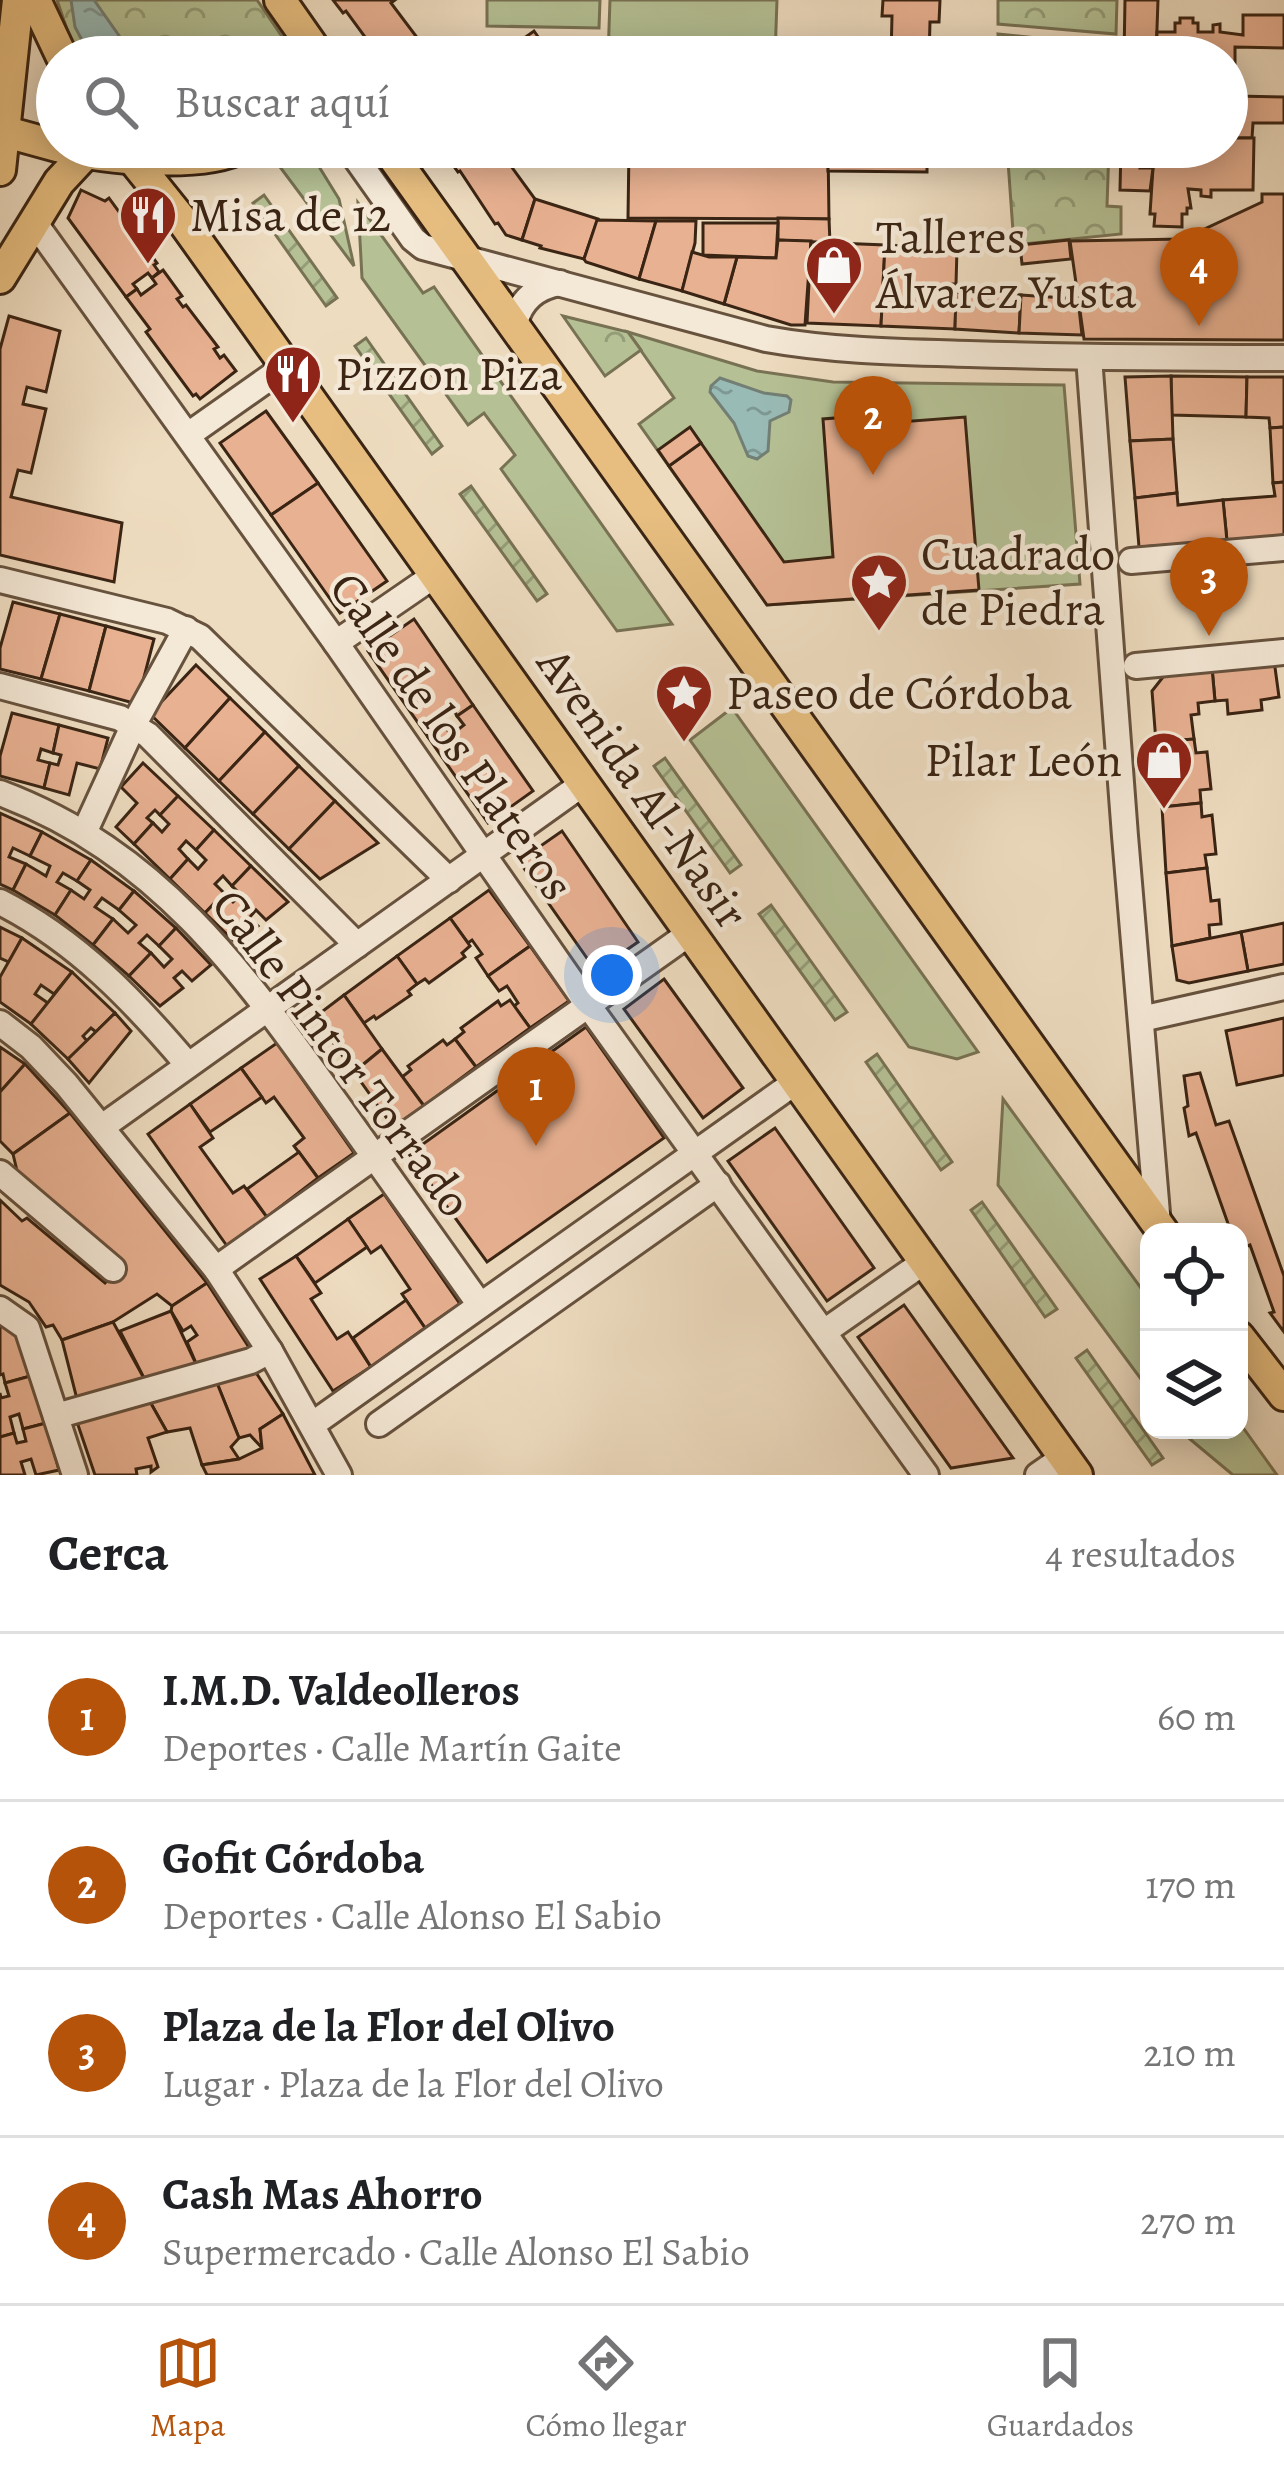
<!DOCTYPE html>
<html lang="es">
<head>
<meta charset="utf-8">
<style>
  body { margin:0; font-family:Alegreya,serif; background:#f2f2f2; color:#202124 }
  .controls { position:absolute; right:36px; bottom:36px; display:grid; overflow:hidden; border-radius:24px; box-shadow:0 6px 30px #0003 }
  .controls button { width:108px; height:108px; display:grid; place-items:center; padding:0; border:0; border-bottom:3px solid #e0e0e0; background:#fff; color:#202124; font:60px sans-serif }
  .you { position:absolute; left:612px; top:975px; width:42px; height:42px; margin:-30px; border:9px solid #fff; border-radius:50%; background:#1a73e8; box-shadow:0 0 0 18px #1a73e833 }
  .badge { display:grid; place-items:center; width:78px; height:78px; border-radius:50%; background:#b45309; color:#fff; font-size:39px; font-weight:700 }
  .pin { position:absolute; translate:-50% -99px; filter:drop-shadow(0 3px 6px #0008) }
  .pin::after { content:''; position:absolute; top:63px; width:42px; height:36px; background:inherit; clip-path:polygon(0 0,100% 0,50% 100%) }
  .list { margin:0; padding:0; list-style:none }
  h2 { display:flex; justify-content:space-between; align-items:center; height:156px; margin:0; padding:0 48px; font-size:51px }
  h2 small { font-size:39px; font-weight:400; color:#757577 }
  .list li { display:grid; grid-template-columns:78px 1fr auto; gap:36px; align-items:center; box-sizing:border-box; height:168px; padding:0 48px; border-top:3px solid #e0e0e0 }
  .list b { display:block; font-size:45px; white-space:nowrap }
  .list p { margin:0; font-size:39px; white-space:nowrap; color:#757577 }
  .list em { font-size:39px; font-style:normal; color:#757577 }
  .icon { flex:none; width:66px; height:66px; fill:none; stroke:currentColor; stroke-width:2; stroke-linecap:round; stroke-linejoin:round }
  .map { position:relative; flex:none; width:1284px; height:1475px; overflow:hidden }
  .search { position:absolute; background:#fff; box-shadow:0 6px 30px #0003; left:36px; right:36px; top:36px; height:132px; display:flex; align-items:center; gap:30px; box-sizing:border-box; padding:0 42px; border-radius:66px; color:#757577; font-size:45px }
  .sheet { height:828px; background:#fff }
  nav { display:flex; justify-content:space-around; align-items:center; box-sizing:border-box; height:168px; border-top:3px solid #e0e0e0; background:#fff; font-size:33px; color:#757577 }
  nav a { display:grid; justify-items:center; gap:6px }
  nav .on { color:#b45309 }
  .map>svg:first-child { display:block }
</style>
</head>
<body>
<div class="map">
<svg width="1284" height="1475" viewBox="0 0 1284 1475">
  <defs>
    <pattern id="park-crowns" width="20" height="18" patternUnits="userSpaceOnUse" patternTransform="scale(3)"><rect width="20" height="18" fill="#b5c195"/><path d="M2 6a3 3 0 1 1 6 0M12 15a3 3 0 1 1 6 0" fill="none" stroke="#949d78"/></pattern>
    <pattern id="garden-furrows" width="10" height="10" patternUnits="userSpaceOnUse" patternTransform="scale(3)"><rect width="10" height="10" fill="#b5c195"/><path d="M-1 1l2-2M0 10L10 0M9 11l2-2" fill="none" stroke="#949d78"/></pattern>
    <pattern id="water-ripples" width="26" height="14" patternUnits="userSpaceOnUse" patternTransform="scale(3)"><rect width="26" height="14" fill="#99bbb6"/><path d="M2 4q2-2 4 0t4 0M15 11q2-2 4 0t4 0" fill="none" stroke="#7e9893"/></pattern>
  </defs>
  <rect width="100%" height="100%" fill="#eedcc0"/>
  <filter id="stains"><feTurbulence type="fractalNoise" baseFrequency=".00167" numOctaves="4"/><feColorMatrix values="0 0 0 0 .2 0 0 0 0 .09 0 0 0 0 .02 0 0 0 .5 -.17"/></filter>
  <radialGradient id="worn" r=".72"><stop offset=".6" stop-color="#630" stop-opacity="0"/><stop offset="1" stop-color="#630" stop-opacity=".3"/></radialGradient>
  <!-- grass -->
  <g fill="#b5c195" stroke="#787254" stroke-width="3">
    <polygon points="487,0 600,0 599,28 487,26"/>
    <polygon points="610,0 777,0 775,57 608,57"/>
    <polygon points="294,147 306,147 322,154 324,160 318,165 339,199 354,266 280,167"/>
    <polygon points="358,203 423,293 434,287 672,624 617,631 501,469 515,455 484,413 468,425 362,278"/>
    <polygon points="628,332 757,371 833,382 1064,385 1080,584 767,605 639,424 674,398"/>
    <polygon points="732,708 978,1052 957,1059 909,1047 690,740"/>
    <polygon points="1003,1099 1149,1299 1149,1390 998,1185"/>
    <polygon points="1239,1422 1277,1475 1233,1475 1179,1430 1239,1430"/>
  </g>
  <!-- park -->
  <g fill="url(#park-crowns)" stroke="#787254" stroke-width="3">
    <polygon points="57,0 257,0 296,57 82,57 70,38"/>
    <polygon points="998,0 1117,0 1116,34 998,24"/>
    <polygon points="998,34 1113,46 1113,57 1000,57"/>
    <polygon points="1007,147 1109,147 1107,206 1121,207 1121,234 1014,245"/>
    <polygon points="563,316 628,332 641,350 605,376"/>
  </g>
  <!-- garden -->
  <g fill="url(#garden-furrows)" stroke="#787254" stroke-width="3">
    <polygon points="264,195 337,298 326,306 253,203"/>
    <polygon points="366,338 442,446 432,454 355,346"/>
    <polygon points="471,486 547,594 537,601 460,494"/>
    <polygon points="665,758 741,865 730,873 654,766"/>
    <polygon points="771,905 847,1012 835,1020 759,914"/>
    <polygon points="877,1054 952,1162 941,1170 866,1062"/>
    <polygon points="982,1202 1057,1309 1045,1317 971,1210"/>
    <polygon points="1087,1350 1163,1458 1152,1465 1076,1358"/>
  </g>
  <!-- water -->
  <g fill="url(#water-ripples)" stroke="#737f75" stroke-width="3">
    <polygon points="71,0 94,0 134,57 91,57 75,27"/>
    <polygon points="720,378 764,393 787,396 791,400 789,412 770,421 768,451 757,459 748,456 734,423 710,392 711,386"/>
  </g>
  <!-- building -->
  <g fill="#e8b192" stroke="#3a2413" stroke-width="3">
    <polygon points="333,0 395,0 391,3 431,56 375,57 368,47 371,45 346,11 343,13"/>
    <polygon points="883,0 940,0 939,22 930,22 929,57 891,57 892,16 882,16"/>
    <polygon points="1125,0 1158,0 1156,57 1124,57"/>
    <polygon points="1243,15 1284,15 1284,48 1235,47 1235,96 1284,97 1284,123 1253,123 1252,138 1227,138 1227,57 1156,57 1157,32 1175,32 1175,23 1180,23 1180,18 1193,18 1193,23 1198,23 1198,32 1213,32 1213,25 1220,24 1220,32 1243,35"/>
    <polygon points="534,31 552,57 510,57 506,51"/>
    <polygon points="1227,138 1254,138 1253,190 1211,190 1211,197 1201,196 1201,190 1188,189 1191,208 1187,208 1187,214 1182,214 1182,227 1154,226 1155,214 1150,214 1153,168 1140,168 1141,147 1227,147"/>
    <polygon points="443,147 497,147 535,199 522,240 506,235 498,223 495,224 460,171 458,172 443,151"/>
    <polygon points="629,147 828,147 829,219 628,218"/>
    <polygon points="828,147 927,147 927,172 828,171"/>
    <polygon points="1121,147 1141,147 1140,168 1153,168 1150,191 1120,190"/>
    <polygon points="81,190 105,201 109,198 136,235 134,237 141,247 144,245 157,263 154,265 159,272 152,278 148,273 133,284 137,289 126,297 68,218"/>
    <polygon points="1262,194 1284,194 1284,340 1084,339 1070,241 1183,239 1262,202"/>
    <polygon points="535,199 598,219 584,259 540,248 541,246 522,240"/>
    <polygon points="778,218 829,219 830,243 778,240"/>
    <polygon points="597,220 656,221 639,279 586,262 584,259"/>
    <polygon points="656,221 696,221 695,243 682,291 639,279"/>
    <polygon points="703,223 778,223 776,258 703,255"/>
    <polygon points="778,240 811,241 805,325 791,325 724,304 737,257 776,258"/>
    <polygon points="1069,240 1071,259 1022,264 1020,245"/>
    <polygon points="811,242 885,245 881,326 807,323"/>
    <polygon points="885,245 957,249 956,284 948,284 948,300 956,300 955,329 881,326"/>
    <polygon points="692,252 709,257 737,257 724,304 682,291"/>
    <polygon points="163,270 182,296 177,299 183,307 186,305 218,347 214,349 220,358 224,355 236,371 200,399 196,394 193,396 146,332 150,329 126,297 137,289 141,295 156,284 152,278"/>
    <polygon points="956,292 1021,295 1019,333 955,329"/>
    <polygon points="1021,295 1078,299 1082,335 1019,333"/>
    <polygon points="9,316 60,331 46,392 27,387 23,404 46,409 31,473 18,470 11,497 122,523 114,582 0,555 0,349"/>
    <polygon points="1171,376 1247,377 1246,417 1171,415"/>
    <polygon points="1171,376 1173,439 1130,441 1125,377"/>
    <polygon points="1247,377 1284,377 1284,427 1270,428 1269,418 1246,417"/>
    <polygon points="266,411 318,483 271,515 220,443"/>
    <polygon points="886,414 887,423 965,417 979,590 767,605 669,466 701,443 784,562 833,557 823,419"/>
    <polygon points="690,427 701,443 669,466 658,450"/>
    <polygon points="1284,427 1284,482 1273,483 1270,428"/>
    <polygon points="1173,439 1177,493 1135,498 1130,441"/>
    <polygon points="1284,482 1284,537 1227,541 1223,500 1275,496 1273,483"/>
    <polygon points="318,483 387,581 340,613 271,515"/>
    <polygon points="1177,493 1178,505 1223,500 1227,541 1139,547 1135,498"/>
    <polygon points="13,602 60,614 41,679 0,669 0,648"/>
    <polygon points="60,614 106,626 89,691 41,679"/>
    <polygon points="414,619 473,705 457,716 452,707 438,716 444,725 428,737 368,651"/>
    <polygon points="106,626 154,639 137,704 89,691"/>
    <polygon points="1274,660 1279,697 1261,700 1262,710 1228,714 1227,700 1215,701 1212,668"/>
    <polygon points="196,665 230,698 185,748 150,714"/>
    <polygon points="1212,668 1215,701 1198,703 1199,714 1191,715 1194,739 1156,742 1152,691 1167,672"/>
    <polygon points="230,698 265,732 219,781 185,748"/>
    <polygon points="473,705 533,791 488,823 428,737 444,725 451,735 464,725 457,716"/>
    <polygon points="12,713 59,725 53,753 41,749 38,760 50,763 44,788 0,776 0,756"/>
    <polygon points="59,725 108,738 100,769 77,763 69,795 44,788 50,763 58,765 61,755 53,753"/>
    <polygon points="265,732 299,766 253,814 219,781"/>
    <polygon points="1194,739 1196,753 1207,752 1211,789 1200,790 1201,803 1162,807 1156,742"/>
    <polygon points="143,763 178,796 160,815 155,810 147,818 153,823 134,844 116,827 137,803 121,787"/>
    <polygon points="299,766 335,801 289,849 253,814"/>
    <polygon points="178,796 214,830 196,850 186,841 179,849 188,859 170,879 134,844 153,823 162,832 169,824 160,815"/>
    <polygon points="335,801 378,843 320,879 289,849"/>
    <polygon points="1201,803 1202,817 1212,815 1216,854 1205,855 1207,868 1166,873 1162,807"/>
    <polygon points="0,813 42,832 30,856 13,848 9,857 26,864 13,890 0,884"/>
    <polygon points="214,830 251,866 232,886 223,876 215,884 224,893 205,913 170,879 188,859 198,869 206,860 196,850"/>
    <polygon points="562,831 638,942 596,971 519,861"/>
    <polygon points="42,832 91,860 77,881 63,873 57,882 71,890 55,915 13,890 26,864 46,876 50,866 30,856"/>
    <polygon points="91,860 134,891 119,910 102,898 95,907 113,919 93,945 55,915 71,890 84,899 90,890 77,881"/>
    <polygon points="251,866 288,902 266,920 256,910 249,918 258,926 237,944 205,913 224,893 233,902 241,895 232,886"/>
    <polygon points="1207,868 1211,901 1219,900 1221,924 1209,925 1210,938 1172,946 1166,873"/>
    <polygon points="489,890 530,946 488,976 476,958 482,954 472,940 468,943 450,918"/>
    <polygon points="134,891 176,928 159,946 147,935 139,943 151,953 129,976 93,945 113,919 128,933 136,925 119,910"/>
    <polygon points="450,918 470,946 462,953 465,957 429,983 425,979 417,984 397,956"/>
    <polygon points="1284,923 1284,964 1248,971 1241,932"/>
    <polygon points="0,927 22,938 9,962 0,958"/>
    <polygon points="176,928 211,965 192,981 182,971 174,978 183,988 160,1006 129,976 151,953 164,967 172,959 159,946"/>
    <polygon points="1241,932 1248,971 1189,983 1177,980 1172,946"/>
    <polygon points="22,938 72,972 54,994 41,985 35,994 48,1003 31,1024 0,1002 0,977"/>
    <polygon points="530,946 569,1001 530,1028 514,1006 518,1003 507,986 499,991 488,976"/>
    <polygon points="397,956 417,984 408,991 411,995 376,1019 374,1016 364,1023 344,995"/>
    <polygon points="72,972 115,1013 96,1032 91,1028 83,1036 87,1041 68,1059 31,1024"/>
    <polygon points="664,979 743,1088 703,1118 624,1009"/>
    <polygon points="344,995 382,1049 354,1072 315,1017"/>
    <polygon points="510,1000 530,1028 476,1067 455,1039 464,1032 461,1028 498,1001 501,1006"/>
    <polygon points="115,1013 131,1031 89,1083 68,1059"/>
    <polygon points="1284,1018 1284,1075 1237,1085 1226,1031"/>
    <polygon points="586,1027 664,1138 487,1262 409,1154"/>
    <polygon points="455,1039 476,1067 424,1106 402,1077 411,1070 408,1066 443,1040 447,1045"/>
    <polygon points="277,1043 354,1153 318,1178 294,1146 304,1138 274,1097 266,1103 241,1068"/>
    <polygon points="0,1047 25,1064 0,1092"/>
    <polygon points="382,1049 424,1106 393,1127 354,1072"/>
    <polygon points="25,1064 70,1113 13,1154 0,1141 0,1092"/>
    <polygon points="241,1068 262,1097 210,1132 190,1104"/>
    <polygon points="1200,1073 1216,1125 1229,1121 1284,1276 1284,1332 1270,1313 1274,1312 1250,1245 1239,1249 1239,1232 1231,1232 1196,1133 1189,1136 1184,1108 1188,1106 1184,1076"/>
    <polygon points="190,1104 213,1138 200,1147 233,1193 244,1186 267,1217 227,1246 148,1134"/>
    <polygon points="70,1113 207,1283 172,1306 157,1294 113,1322 62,1340 53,1325 46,1327 29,1302 0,1285 0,1200 22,1221 27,1218 105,1283 122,1265 18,1175 13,1154"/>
    <polygon points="775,1128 874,1268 827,1301 728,1161"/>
    <polygon points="299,1152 318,1178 267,1217 247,1189"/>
    <polygon points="384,1194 460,1304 425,1328 402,1294 410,1289 381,1246 371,1253 348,1219"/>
    <polygon points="348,1219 367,1247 315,1283 296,1256"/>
    <polygon points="296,1256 321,1293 311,1299 337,1339 348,1332 371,1367 333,1391 260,1279"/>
    <polygon points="207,1283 252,1352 198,1368 187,1342 197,1335 191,1326 183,1331 171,1311 172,1306"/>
    <polygon points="406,1300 425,1328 371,1367 353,1338"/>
    <polygon points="904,1305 1013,1458 951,1468 858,1337"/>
    <polygon points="171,1311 198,1368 146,1382 120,1331"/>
    <polygon points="113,1322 146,1382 78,1403 62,1340"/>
    <polygon points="0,1323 21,1340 34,1375 5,1383 3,1374 0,1375"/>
    <polygon points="253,1368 283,1414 260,1429 262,1448 250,1435 239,1438 215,1378"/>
    <polygon points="34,1375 46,1423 23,1429 19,1414 10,1417 14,1433 0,1437 0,1393 1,1398 9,1396 5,1383"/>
    <polygon points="215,1378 239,1438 231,1447 239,1459 202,1465 190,1428 167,1432 149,1400"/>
    <polygon points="149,1400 167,1432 148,1438 158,1467 151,1472 151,1466 136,1469 137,1475 95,1475 76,1419"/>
    <polygon points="283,1414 315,1475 207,1475 202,1465 239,1459 262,1448 260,1429"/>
    <polygon points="46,1423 59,1470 36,1475 31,1459 21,1462 25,1475 0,1475 0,1437 14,1433 17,1443 26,1441 23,1429"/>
  </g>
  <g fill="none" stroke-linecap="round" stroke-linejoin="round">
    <!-- minor casing -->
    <g stroke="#67523e" stroke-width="30">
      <g id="minor">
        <path d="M348 147 413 239 423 247 766 339C833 351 900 352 969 354 1074 357 1179 358 1284 358"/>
        <polyline points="34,222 336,643 588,1005 926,1475"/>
        <path d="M515 324C520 300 536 287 560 283"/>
        <polyline points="1089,357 1125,836 1158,1225"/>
        <polyline points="188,435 286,366"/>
        <polyline points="1131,561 1284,548"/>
        <polyline points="0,580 167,621 200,637 449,880"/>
        <polyline points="336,643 435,575"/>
        <polyline points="1136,666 1284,652"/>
        <polyline points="0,686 120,718 148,735 357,945"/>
        <path d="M0 793C159 853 242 971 337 1104 385 1171 432 1238 480 1305"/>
        <polyline points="84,833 134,724 186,629"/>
        <path d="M0 902C77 941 133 1000 188 1065"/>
        <polyline points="1141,1019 1284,987"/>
        <polyline points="0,1023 31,1047 66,1084 216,1269 270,1351 339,1475"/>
        <polyline points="102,1127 584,783"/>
        <polyline points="0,1173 113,1269"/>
        <polyline points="216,1269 690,933"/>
        <polyline points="0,1309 27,1328 75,1475"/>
        <polyline points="824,1332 924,1262"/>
        <polyline points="56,1416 251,1361 270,1351"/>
        <polyline points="313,1424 797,1081"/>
        <polyline points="379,1424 718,1184"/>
        <polyline points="1038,1475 1064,1457"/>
      </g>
    </g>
    <!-- major casing -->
    <g stroke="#3a2413" stroke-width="36">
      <g id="major">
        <polyline points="35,0 62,57"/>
        <polyline points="280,0 320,57"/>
        <polyline points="6,132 57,146"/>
        <path d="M61 147C104 159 203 168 242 147"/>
        <polyline points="123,147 184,223 286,366 1077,1475"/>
        <polyline points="386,147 1163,1232"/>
        <polyline points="0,170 18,0"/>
        <polyline points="0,278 59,182 85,154"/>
        <polyline points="1239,1337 1284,1395"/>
      </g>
    </g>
    <!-- minor -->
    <use href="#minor" stroke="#f4e8d6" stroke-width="24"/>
    <!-- major -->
    <use href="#major" stroke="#e7be80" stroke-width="30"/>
  </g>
  <!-- icons -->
  <defs>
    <g id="restaurant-pin" transform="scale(3)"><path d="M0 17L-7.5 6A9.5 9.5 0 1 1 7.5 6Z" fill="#8f2418" stroke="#f4e8d6"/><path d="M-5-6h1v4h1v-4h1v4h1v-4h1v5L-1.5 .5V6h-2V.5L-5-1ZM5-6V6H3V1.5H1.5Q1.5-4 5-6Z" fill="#fff"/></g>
    <g id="shop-pin" transform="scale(3)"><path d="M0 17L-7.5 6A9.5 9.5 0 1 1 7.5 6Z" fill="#8f2418" stroke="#f4e8d6"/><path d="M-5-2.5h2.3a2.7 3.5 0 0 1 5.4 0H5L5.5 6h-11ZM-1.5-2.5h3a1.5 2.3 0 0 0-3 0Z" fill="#fff"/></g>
    <g id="sight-pin" transform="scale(3)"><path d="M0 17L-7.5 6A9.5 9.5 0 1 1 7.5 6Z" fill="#8f2418" stroke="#f4e8d6"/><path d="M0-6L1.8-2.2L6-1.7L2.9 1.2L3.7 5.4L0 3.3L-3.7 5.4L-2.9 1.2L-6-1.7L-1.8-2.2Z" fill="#fff"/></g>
  </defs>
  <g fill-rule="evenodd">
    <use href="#restaurant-pin" x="148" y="215"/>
    <use href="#shop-pin" x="834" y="265"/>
    <use href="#restaurant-pin" x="293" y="374"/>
    <use href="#sight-pin" x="879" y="582"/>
    <use href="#sight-pin" x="684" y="693"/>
    <use href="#shop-pin" x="1164" y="760"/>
  </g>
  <g text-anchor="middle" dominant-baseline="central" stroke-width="9" stroke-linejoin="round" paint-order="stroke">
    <!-- poi labels -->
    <g font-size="48" fill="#3a2413" stroke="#f4e8d6" text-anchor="start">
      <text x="190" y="215">Misa de 12</text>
      <text x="876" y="237">Talleres<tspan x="876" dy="55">Álvarez Yusta</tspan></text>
      <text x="335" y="374">Pizzon Piza</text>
      <text x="921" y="554">Cuadrado<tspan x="921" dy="55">de Piedra</tspan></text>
      <text x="726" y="693">Paseo de Córdoba</text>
      <text x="1122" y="760" text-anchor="end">Pilar León</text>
    </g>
    <!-- street labels -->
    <g font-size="48" fill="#3a2413" stroke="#f4e8d6">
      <text transform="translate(452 736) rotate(55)">Calle de los Plateros</text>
      <text transform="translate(643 788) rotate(55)">Avenida Al-Nasir</text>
      <text transform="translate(342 1053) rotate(53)">Calle Pintor Torrado</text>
    </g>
  </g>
  <rect width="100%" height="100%" filter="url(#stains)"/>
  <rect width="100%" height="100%" fill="url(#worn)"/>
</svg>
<div class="controls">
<button><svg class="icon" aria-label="locate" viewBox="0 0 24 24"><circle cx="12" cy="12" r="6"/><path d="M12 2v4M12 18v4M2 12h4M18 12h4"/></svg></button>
<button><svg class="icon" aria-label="layers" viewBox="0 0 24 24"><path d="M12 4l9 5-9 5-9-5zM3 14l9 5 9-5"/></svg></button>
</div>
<div class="you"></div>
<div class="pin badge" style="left:536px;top:1146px">1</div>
<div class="pin badge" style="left:873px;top:475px">2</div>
<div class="pin badge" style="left:1209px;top:636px">3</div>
<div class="pin badge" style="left:1199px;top:326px">4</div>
<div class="search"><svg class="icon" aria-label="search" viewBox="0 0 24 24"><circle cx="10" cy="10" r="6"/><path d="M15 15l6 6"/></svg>Buscar aquí</div>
</div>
<section class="sheet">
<h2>Cerca<small>4 resultados</small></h2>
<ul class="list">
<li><span class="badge">1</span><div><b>I.M.D. Valdeolleros</b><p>Deportes · Calle Martín Gaite</p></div><em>60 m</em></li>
<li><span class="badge">2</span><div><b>Gofit Córdoba</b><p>Deportes · Calle Alonso El Sabio</p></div><em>170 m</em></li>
<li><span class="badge">3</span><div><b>Plaza de la Flor del Olivo</b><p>Lugar · Plaza de la Flor del Olivo</p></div><em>210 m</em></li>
<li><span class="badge">4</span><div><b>Cash Mas Ahorro</b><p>Supermercado · Calle Alonso El Sabio</p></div><em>270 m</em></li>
</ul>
</section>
<nav>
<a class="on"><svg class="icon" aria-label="map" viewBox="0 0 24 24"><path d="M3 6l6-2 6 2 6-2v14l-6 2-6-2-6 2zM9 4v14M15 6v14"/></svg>Mapa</a>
<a><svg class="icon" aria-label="directions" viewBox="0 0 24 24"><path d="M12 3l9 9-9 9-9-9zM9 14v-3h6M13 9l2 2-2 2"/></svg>Cómo llegar</a>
<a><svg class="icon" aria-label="saved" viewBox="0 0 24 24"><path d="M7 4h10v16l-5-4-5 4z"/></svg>Guardados</a>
</nav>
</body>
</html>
